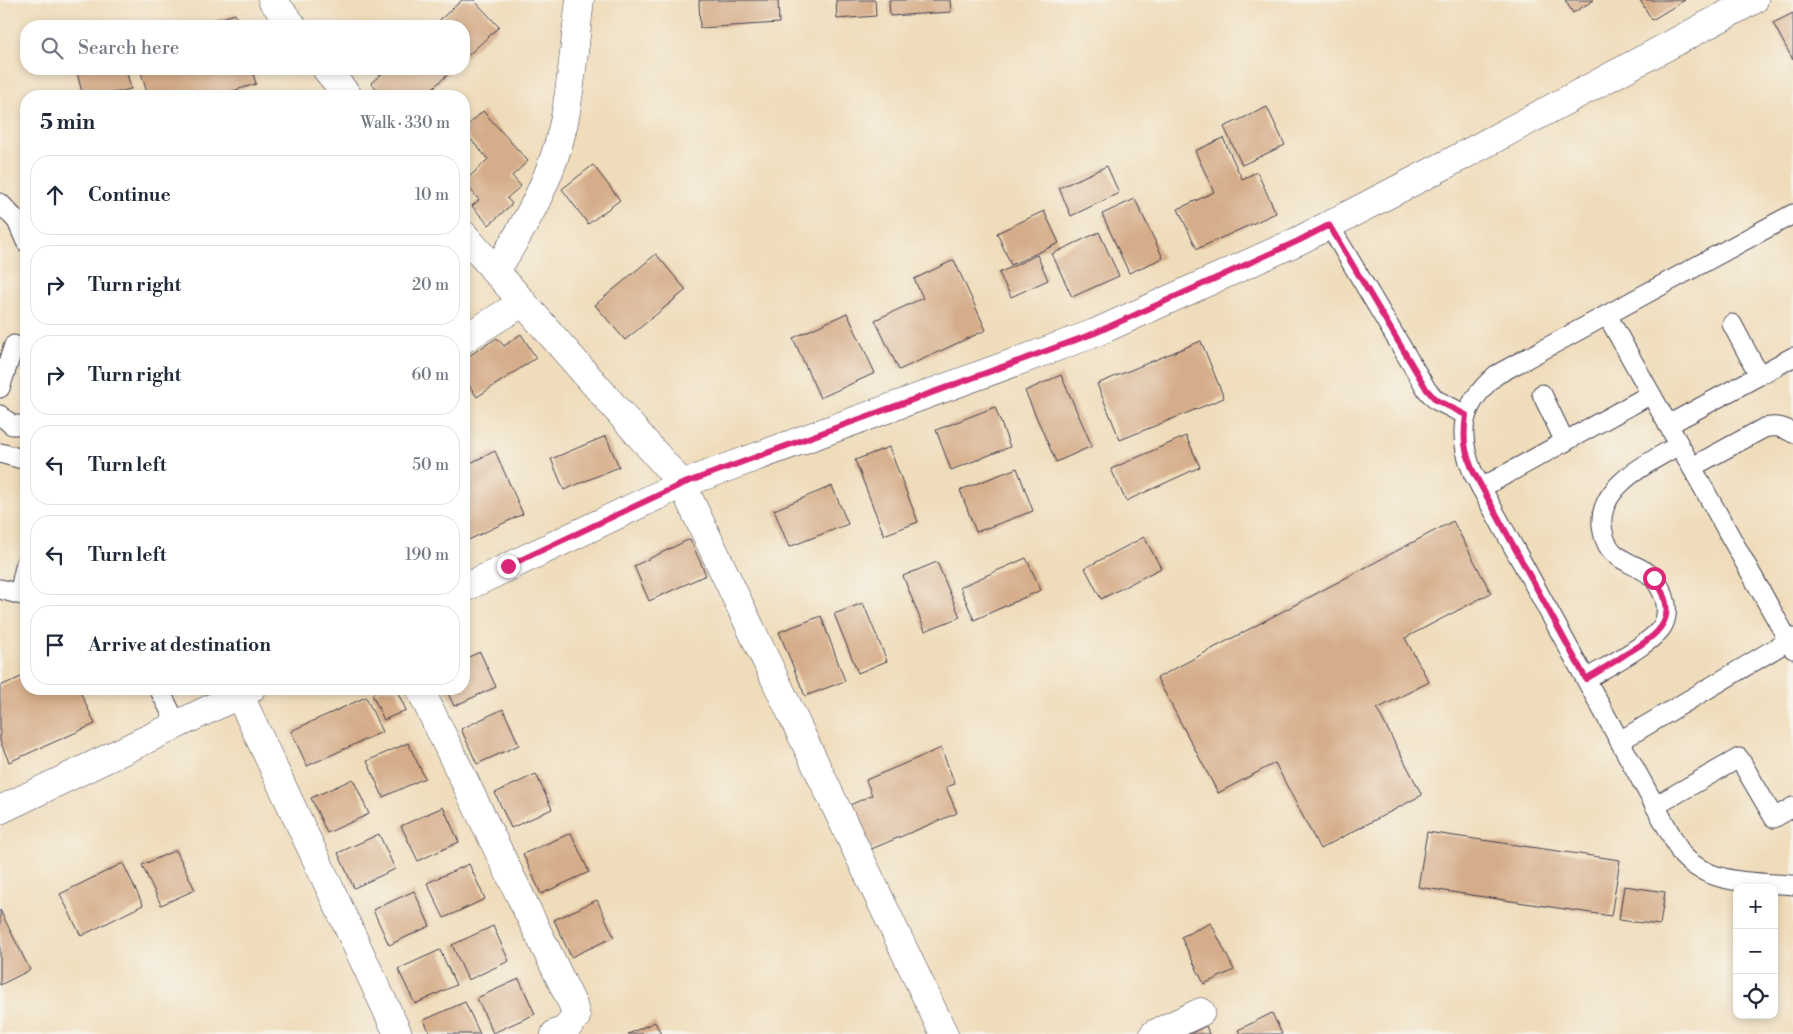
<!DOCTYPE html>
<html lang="en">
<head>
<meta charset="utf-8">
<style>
  body { margin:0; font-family:"Libre Bodoni",serif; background:#f6f6f7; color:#1f2937 }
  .controls { position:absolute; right:15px; bottom:15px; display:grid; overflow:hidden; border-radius:10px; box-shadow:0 2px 8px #0003 }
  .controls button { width:45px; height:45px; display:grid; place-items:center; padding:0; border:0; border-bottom:1px solid #e0e1e3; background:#fff; color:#1f2937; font:25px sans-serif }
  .stop { position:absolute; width:15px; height:15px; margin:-11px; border:4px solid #db2777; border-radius:50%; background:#fff }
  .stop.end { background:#db2777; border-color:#fff; box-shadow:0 1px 5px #0008 }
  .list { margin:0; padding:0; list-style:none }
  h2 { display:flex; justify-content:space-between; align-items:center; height:65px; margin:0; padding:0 20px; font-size:21px }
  h2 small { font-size:16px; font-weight:400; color:#747a83 }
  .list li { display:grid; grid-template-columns:32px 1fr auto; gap:15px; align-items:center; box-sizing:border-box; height:80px; margin:0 10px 10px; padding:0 10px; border:1px solid #e0e1e3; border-radius:20px }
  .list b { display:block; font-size:19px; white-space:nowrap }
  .list em { font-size:16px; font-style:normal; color:#747a83 }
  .icon { flex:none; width:28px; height:28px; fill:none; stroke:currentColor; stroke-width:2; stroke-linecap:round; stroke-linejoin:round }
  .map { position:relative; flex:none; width:1793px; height:1034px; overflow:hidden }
  .search { position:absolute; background:#fff; box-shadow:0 2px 8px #0003; left:20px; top:20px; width:450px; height:55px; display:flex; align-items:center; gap:12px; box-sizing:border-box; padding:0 18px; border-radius:20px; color:#747a83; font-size:19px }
  .panel { position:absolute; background:#fff; box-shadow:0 2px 8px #0003; left:20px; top:90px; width:450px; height:605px; border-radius:20px }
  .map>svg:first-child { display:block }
</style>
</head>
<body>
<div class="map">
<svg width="1793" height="1034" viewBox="0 0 1793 1034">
  <rect width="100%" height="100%" fill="#f7f3e8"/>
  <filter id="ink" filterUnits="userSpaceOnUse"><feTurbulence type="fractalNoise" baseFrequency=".02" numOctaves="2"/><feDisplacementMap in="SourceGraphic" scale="10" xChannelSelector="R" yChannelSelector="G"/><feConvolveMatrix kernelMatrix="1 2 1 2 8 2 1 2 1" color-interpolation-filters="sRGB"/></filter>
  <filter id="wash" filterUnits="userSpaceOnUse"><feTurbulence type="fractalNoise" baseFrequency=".0096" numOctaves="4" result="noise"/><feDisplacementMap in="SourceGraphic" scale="20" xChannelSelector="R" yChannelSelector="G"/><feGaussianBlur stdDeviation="1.12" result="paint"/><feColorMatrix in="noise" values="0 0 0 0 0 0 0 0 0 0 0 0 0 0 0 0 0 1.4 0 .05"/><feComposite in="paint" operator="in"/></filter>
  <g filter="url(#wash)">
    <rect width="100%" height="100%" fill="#efdcba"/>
    <g id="blocks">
      <!-- building -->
      <g fill="#d6ad8a">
        <polygon points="462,0 474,0 499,27 464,59 464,26 433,26"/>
        <polygon points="699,0 778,0 779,23 700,28"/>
        <polygon points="836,0 875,0 876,16 837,19"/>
        <polygon points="889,0 950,0 951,12 890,16"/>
        <polygon points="1565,0 1594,0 1573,13"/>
        <polygon points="1640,0 1685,0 1652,20"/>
        <polygon points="1793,13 1793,60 1773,23"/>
        <polygon points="235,14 239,26 196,26"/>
        <polygon points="76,69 126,69 131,89 102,96 83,96"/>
        <polygon points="140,69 252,69 256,84 216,96 148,96"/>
        <polygon points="387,69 454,69 424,96 383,96 371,83"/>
        <polygon points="1267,107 1285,145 1242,165 1224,127"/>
        <polygon points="483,111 528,161 512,176 521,186 507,198 512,204 489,225 472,206 479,200 464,182 488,159 464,132 464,129"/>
        <polygon points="1223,138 1242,179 1257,172 1276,213 1197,249 1178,209 1214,192 1195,151"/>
        <polygon points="593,165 620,200 588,224 562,189"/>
        <polygon points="1107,166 1119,193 1071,216 1059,188"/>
        <polygon points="1135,199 1163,258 1129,273 1102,214"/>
        <polygon points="1044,211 1059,243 1011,265 997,233"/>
        <polygon points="1099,232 1119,276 1072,297 1052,254"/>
        <polygon points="656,254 686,290 625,340 595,305"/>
        <polygon points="1037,255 1048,280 1011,297 999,273"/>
        <polygon points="954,260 986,330 899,370 875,320 923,298 914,279"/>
        <polygon points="847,313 875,373 820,398 793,338"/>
        <polygon points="521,334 536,358 477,397 464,378 464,359 497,338 504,346"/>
        <polygon points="1201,341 1224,398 1120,440 1097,384"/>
        <polygon points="1061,375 1092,446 1056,462 1025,391"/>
        <polygon points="995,407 1010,447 951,470 936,430"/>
        <polygon points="606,436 619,467 564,490 551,459"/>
        <polygon points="1186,436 1200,467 1126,501 1111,469"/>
        <polygon points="889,447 918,522 884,535 855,460"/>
        <polygon points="495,451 523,514 464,542 464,466"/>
        <polygon points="1017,468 1033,511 976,532 960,490"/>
        <polygon points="832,486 848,524 789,547 774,510"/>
        <polygon points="1453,521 1491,593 1405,638 1429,682 1377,709 1422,795 1320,849 1275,763 1218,793 1157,678"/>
        <polygon points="1144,537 1161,568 1101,599 1085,568"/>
        <polygon points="690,539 706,575 649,601 634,566"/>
        <polygon points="1026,558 1041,590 974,620 960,587"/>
        <polygon points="937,562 960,617 925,631 903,576"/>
        <polygon points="863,603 887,661 858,673 834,614"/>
        <polygon points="821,616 845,681 805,696 779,632"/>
        <polygon points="480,652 496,687 454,706 446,689 464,689 464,659"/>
        <polygon points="26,675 26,689 79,689 95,724 9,762 0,741 0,686"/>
        <polygon points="383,689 396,689 406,710 384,720 372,694"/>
        <polygon points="366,697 382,732 307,766 291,731"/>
        <polygon points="503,709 519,745 477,764 461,729"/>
        <polygon points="408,743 425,778 383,797 367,761"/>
        <polygon points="941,748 955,784 946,787 957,813 869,850 850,805 872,795 866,780"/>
        <polygon points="536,774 552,809 511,828 495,793"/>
        <polygon points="353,779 369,814 327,833 311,798"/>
        <polygon points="443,807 459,842 418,861 401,826"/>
        <polygon points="1427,832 1620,860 1611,916 1418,887"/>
        <polygon points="571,833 589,872 541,894 523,854"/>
        <polygon points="379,834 395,869 354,888 338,853"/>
        <polygon points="176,850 195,890 161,905 142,865"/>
        <polygon points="123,863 143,905 81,936 60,894"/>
        <polygon points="469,864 485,899 444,918 427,883"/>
        <polygon points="1624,886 1665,892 1660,925 1619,920"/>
        <polygon points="414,891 430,926 389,945 373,910"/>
        <polygon points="597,900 614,937 571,957 554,920"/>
        <polygon points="0,910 30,970 0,985"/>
        <polygon points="1211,923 1234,970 1204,984 1181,937"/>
        <polygon points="493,926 509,961 468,980 452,945"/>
        <polygon points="440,950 456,985 415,1004 398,969"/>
        <polygon points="519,979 535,1014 493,1033 477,998"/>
        <polygon points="465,1002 480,1034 430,1034 424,1020"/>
        <polygon points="1272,1013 1282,1034 1240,1034 1238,1030"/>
        <polygon points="655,1022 661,1034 628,1034"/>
        <polygon points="1206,1026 1209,1034 1189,1034"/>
      </g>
    </g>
  </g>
  <g filter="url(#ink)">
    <use href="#blocks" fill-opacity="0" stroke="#413e4e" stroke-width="1"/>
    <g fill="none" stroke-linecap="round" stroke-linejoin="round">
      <!-- lane casing -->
      <g stroke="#413e4e" stroke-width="21">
        <g id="lane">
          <polyline points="0,203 17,221 26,242"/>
          <path d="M1793 214 1496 375C1462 405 1456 431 1473 473L1682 855C1710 885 1755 882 1793 885"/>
          <polyline points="1329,225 1427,390 1436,400 1466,415"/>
          <polyline points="1607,315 1793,649"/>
          <polyline points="1732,324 1759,375"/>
          <polyline points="0,388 14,345"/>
          <polyline points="1542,394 1565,442"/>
          <polyline points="0,415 12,425 26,425"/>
          <polyline points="1668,425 1793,357"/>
          <polyline points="0,453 26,460"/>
          <path d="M1692 467 1764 428C1775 425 1783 427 1793 433"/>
          <polyline points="1481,488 1651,394"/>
          <polyline points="0,589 26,596"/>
          <polyline points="19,594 26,562"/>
          <path d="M1586 679C1604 668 1654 643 1663 625 1668 615 1667 605 1664 596 1651 564 1634 571 1614 553 1606 546 1603 535 1602 525 1599 485 1650 462 1679 445"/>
          <polyline points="159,689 177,724"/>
          <polyline points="1620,741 1793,638"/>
          <polyline points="1655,806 1739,758 1774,818 1793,807"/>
        </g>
      </g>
      <!-- street casing -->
      <g stroke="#413e4e" stroke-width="29">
        <g id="street">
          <polyline points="272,0 293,26"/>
          <polyline points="326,69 348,96"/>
          <polyline points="464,235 682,484 944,1034"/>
          <path d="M495 272C525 226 553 176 564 122 572 82 575 40 580 0"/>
          <polyline points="464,339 522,303"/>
          <polyline points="420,689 573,1005 576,1017 565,1030 555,1034"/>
          <polyline points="239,694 398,1034"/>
          <polyline points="1154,1034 1201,1012"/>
        </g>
      </g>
      <!-- secondary casing -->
      <g stroke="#413e4e" stroke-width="29">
        <g id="secondary">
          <polyline points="464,588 682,484 1095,333 1298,241 1449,163 1754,0"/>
          <polyline points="0,810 251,689"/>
        </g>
      </g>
      <!-- lane -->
      <use href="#lane" stroke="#fff" stroke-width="19"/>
      <!-- street -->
      <use href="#street" stroke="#fff" stroke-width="28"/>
      <!-- secondary -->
      <use href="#secondary" stroke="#fff" stroke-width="28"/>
    </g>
  </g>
  <g fill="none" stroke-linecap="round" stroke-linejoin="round" filter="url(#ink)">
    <!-- route -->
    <path stroke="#db2777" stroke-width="6" d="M508 566 682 484 1095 333 1298 241 1329 225 1427 390 1436 400 1466 415C1463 438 1464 451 1474 473L1586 679C1599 671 1613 663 1626 654 1660 634 1682 617 1654 578"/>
  </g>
</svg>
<div class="controls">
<button>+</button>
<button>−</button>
<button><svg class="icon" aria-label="locate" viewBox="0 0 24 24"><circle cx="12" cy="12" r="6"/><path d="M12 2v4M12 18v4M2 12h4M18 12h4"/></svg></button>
</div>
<div class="stop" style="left:1654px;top:578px"></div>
<div class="stop end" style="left:508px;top:566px"></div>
<div class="search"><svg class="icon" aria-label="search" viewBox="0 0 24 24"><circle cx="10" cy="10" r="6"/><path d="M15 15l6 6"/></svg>Search here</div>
<section class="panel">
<h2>5 min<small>Walk · 330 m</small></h2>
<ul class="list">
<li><svg class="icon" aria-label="ahead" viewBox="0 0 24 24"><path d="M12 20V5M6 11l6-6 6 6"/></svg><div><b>Continue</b></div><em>10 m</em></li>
<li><svg class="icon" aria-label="right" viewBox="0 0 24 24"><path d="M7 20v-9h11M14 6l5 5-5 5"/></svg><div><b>Turn right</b></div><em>20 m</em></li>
<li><svg class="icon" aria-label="right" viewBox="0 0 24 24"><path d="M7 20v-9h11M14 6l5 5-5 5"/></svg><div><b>Turn right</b></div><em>60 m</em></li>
<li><svg class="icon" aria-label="left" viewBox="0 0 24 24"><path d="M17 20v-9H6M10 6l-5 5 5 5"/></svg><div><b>Turn left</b></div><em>50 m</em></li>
<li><svg class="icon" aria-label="left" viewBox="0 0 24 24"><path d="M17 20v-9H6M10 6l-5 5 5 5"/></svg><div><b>Turn left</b></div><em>190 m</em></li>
<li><svg class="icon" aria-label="arrive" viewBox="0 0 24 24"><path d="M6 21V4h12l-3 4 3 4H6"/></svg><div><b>Arrive at destination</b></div></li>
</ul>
</section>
</div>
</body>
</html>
